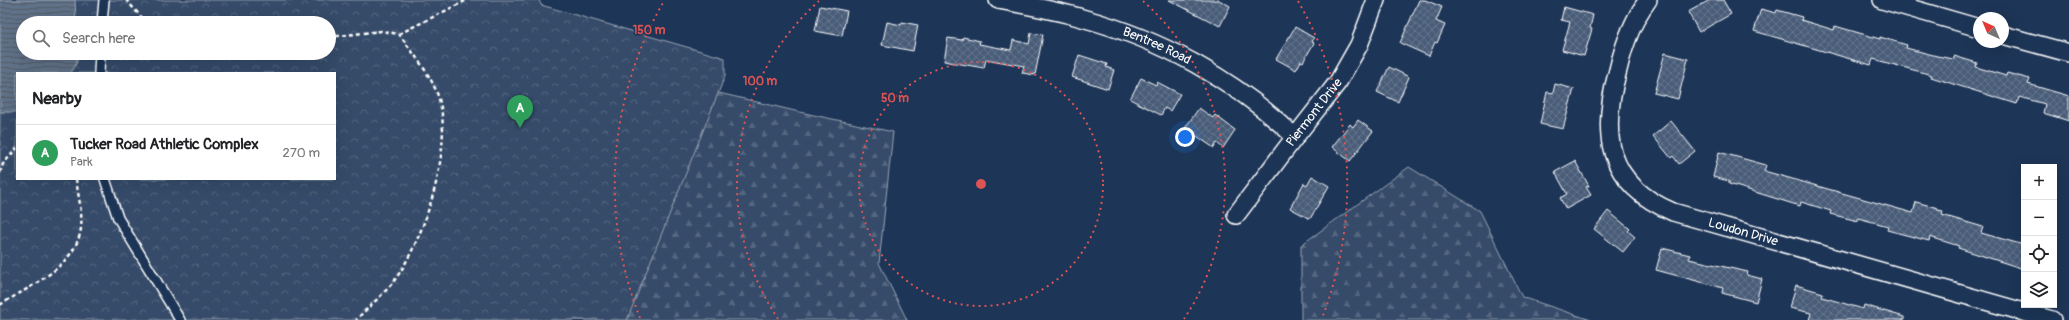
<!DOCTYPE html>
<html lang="en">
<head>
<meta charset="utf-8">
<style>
  body { margin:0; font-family:Pangolin,sans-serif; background:#f6f6f6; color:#202124 }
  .controls { position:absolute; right:12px; bottom:12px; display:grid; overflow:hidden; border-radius:0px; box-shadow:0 4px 16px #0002 }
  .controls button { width:36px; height:36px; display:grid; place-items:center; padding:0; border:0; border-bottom:1px solid #e0e0e0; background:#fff; color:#202124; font:20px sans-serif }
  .compass { position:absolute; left:1973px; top:12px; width:36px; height:36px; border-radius:50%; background:#fff; box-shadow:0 4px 16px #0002; rotate:316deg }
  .you { position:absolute; left:1185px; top:137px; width:14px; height:14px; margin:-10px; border:3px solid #fff; border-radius:50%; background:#1a73e8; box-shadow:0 0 0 6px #1a73e833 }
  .badge { display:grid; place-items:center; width:26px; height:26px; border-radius:50%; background:#847042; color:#fff; font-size:13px; font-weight:700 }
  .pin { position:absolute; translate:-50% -33px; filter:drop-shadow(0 1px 2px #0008) }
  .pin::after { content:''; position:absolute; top:21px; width:14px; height:12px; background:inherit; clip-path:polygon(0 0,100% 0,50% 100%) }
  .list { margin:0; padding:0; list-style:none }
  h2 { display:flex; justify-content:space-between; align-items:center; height:52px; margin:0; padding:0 16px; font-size:17px }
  h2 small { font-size:13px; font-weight:400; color:#757577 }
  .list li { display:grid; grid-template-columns:26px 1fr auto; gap:12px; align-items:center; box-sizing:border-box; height:56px; padding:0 16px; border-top:1px solid #e0e0e0 }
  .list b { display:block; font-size:15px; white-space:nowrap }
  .list p { margin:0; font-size:13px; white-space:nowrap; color:#757577 }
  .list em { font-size:13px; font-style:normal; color:#757577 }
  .icon { flex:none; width:22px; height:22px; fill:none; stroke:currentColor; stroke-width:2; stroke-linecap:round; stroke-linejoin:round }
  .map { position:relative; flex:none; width:2069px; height:320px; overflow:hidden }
  .search { position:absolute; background:#fff; box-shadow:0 4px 16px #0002; left:16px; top:16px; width:320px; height:44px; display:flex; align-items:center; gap:10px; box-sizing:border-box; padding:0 14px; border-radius:22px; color:#757577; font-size:15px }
  .panel { position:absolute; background:#fff; box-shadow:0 4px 16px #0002; left:16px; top:72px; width:320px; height:108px; border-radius:0px }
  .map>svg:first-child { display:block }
</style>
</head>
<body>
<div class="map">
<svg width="2069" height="320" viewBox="0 0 2069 320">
  <defs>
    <pattern id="forest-firs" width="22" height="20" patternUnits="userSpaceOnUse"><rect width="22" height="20" fill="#364b69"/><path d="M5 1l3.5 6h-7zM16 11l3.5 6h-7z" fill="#546680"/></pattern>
    <pattern id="park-crowns" width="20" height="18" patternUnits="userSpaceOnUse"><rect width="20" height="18" fill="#364b69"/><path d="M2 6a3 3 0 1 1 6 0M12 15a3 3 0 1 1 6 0" fill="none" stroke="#546680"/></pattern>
    <pattern id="water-rules" width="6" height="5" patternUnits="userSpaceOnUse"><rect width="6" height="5" fill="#617289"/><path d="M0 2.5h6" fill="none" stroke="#555d67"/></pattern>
    <pattern id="building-cross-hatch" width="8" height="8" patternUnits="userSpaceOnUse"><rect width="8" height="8" fill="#4a5d79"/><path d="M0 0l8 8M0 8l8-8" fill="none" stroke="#65758d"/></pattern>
  </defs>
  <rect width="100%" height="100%" fill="#1d3557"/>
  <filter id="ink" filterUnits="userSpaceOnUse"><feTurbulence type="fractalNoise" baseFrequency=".025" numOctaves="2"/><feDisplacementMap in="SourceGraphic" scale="8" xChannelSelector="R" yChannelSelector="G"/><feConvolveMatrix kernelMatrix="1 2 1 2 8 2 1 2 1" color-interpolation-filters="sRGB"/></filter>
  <g filter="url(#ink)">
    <!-- forest -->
    <g fill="url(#forest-firs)" stroke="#9aa5b4">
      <polygon points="573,52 664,80 795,111 893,132 879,263 907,320 517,320"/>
      <polygon points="1409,167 1480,211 1522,297 1591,320 1301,320 1301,245"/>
    </g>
    <!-- park -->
    <path fill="url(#park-crowns)" stroke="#9aa5b4" fill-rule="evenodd" d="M0 0H539L541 5 725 58V76L627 320H0ZM23 23H329V53H23ZM17 73H335V179H17Z"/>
    <!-- water -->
    <polygon fill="url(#water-rules)" stroke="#a0aab8" points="0,0 75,0 76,23 23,23 23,53 77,53 77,62 71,73 17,73 17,112 0,112"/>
    <!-- building -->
    <g fill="url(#building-cross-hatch)" stroke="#fff">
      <polygon points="1169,0 1219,0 1230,6 1220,26"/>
      <polygon points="1419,0 1425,0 1442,7 1436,21 1445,25 1437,43 1435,42 1429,56 1400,43"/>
      <polygon points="1710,0 1723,0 1731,14 1699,32 1688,12"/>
      <polygon points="820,6 847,11 842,36 815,31"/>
      <polygon points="1564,7 1593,15 1590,28 1592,29 1584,56 1562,50 1570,22 1561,20"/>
      <polygon points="1761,9 1776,13 1777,10 1802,17 1801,20 1834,30 1835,26 1880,39 1880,37 1907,45 1906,48 1937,56 1954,59 1954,56 1977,63 1976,67 2006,76 2007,73 2030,79 2028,84 2069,96 2069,121 2043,113 2045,104 2019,97 2017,104 1931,77 1932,75 1873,59 1871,65 1754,31"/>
      <polygon points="887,22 901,25 902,22 918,25 913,51 882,45"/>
      <polygon points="1295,27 1314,38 1312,42 1314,43 1303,62 1301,61 1296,70 1276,59"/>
      <polygon points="1031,33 1043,35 1035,75 1022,73 1024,66 986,59 984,68 944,61 948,38 962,40 963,37 980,41 979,44 1011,50 1013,40 1029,44"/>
      <polygon points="1665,53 1688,59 1678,99 1654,93"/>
      <polygon points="1079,55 1107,64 1106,67 1114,70 1108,89 1072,77"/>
      <polygon points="1389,67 1409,77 1398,102 1377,92"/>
      <polygon points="1141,78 1156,85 1157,82 1180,94 1170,111 1165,108 1161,115 1130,99"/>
      <polygon points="1555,84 1574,89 1563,129 1540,124 1547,92 1553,93"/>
      <polygon points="1199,108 1213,118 1215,115 1235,130 1223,148 1217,143 1214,148 1185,128"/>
      <polygon points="1358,120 1373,131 1350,161 1332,147 1350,124 1353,127"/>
      <polygon points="1671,121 1695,151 1679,164 1673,156 1671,158 1653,136"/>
      <polygon points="1719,152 1766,165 1764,171 1913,213 1916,202 1938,208 1938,210 1943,211 1942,215 1983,227 1981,233 2024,245 2024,269 1958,248 1959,246 1930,237 1929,241 1887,230 1888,226 1858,218 1858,221 1830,214 1831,211 1801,202 1800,206 1729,184 1729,181 1713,177"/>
      <polygon points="1575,161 1589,186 1586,187 1591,195 1566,209 1560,198 1567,194 1555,172"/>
      <polygon points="1312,176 1329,186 1310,219 1290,208 1304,183 1307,185"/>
      <polygon points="1608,211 1630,229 1628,231 1635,237 1623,252 1594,229"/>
      <polygon points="1662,248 1690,255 1689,259 1748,272 1747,275 1762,279 1756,302 1722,293 1723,288 1656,270"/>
      <polygon points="1796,285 1823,293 1822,297 1863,309 1864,305 1904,317 1904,320 1809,320 1811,313 1790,308"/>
    </g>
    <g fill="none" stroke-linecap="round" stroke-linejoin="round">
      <!-- lane casing -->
      <g stroke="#fff" stroke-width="12">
        <g id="lane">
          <polyline points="102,23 104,0"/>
          <polyline points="99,73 100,53"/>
          <polyline points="105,179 118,218 180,320"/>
        </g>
      </g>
      <!-- street casing -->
      <g stroke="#fff" stroke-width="20">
        <g id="street">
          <path id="s1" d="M998 0C1026 5 1054 10 1082 18 1160 39 1236 80 1295 137"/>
          <path id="s2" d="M1648 0C1632 21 1624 44 1618 70 1600 134 1606 184 1673 212L2052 320"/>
          <polyline points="1882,0 1979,28"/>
          <polyline points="2003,35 2069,53"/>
          <path id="s3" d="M1236 215 1295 137 1338 82 1359 45 1376 0"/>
        </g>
      </g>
      <!-- path -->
      <g stroke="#fff" stroke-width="2.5" stroke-dasharray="4 3" stroke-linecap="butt">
        <polyline points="126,0 147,23"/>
        <polyline points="399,34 467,0"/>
        <path d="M329 37 381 31 399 34C412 52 429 72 437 93 456 143 425 239 394 281 383 295 368 307 356 320"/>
        <polyline points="176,53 197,57 206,53"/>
        <polyline points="0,173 3,164 17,148"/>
        <path d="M0 305C28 287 71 269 80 234 84 216 78 196 76 179"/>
      </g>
      <!-- lane -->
      <use href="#lane" stroke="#1d3557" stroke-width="9"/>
      <!-- street -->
      <use href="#street" stroke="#1d3557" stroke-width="17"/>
    </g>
  </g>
  <!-- distance rings -->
  <g fill="none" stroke="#de5353" stroke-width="2" stroke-dasharray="2 4">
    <circle cx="981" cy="184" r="122"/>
    <path d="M778 319A244 244 0 0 1 819 1M1143 1A244 244 0 0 1 1184 319"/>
    <path d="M640 318A366 366 0 0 1 664 1M1298 1A366 366 0 0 1 1322 318"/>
  </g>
  <g text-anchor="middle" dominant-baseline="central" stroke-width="3" stroke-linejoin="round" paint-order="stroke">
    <!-- street labels -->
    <g font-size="13" fill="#fff" stroke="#1d3557">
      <text stroke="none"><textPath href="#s1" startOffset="166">Bentree Road</textPath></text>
      <text stroke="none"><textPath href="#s3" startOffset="129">Piermont Drive</textPath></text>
      <text stroke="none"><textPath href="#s2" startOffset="321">Loudon Drive</textPath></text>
    </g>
  </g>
  <circle cx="981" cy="184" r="6" fill="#de5353" stroke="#1d3557" stroke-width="2"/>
  <g font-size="12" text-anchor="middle" font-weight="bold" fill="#de5353" stroke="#1d3557" stroke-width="3" stroke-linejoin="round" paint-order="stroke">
    <text x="649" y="34">150 m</text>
    <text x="760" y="85">100 m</text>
    <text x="895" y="102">50 m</text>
  </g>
</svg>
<div class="controls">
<button>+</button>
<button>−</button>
<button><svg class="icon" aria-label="locate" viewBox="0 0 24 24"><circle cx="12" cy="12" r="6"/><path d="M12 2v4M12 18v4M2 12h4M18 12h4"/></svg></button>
<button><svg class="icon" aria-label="layers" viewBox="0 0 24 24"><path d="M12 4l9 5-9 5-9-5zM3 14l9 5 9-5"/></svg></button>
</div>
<svg class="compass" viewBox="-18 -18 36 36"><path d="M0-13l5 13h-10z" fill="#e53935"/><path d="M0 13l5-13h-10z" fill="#757577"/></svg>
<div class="you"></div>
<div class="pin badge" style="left:520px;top:128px;background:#2e9e5b">A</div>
<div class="search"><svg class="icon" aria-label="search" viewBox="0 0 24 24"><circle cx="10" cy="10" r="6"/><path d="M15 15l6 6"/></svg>Search here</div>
<section class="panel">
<h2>Nearby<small></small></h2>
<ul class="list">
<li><span class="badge" style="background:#2e9e5b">A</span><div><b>Tucker Road Athletic Complex</b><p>Park</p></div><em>270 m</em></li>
</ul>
</section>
</div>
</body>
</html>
